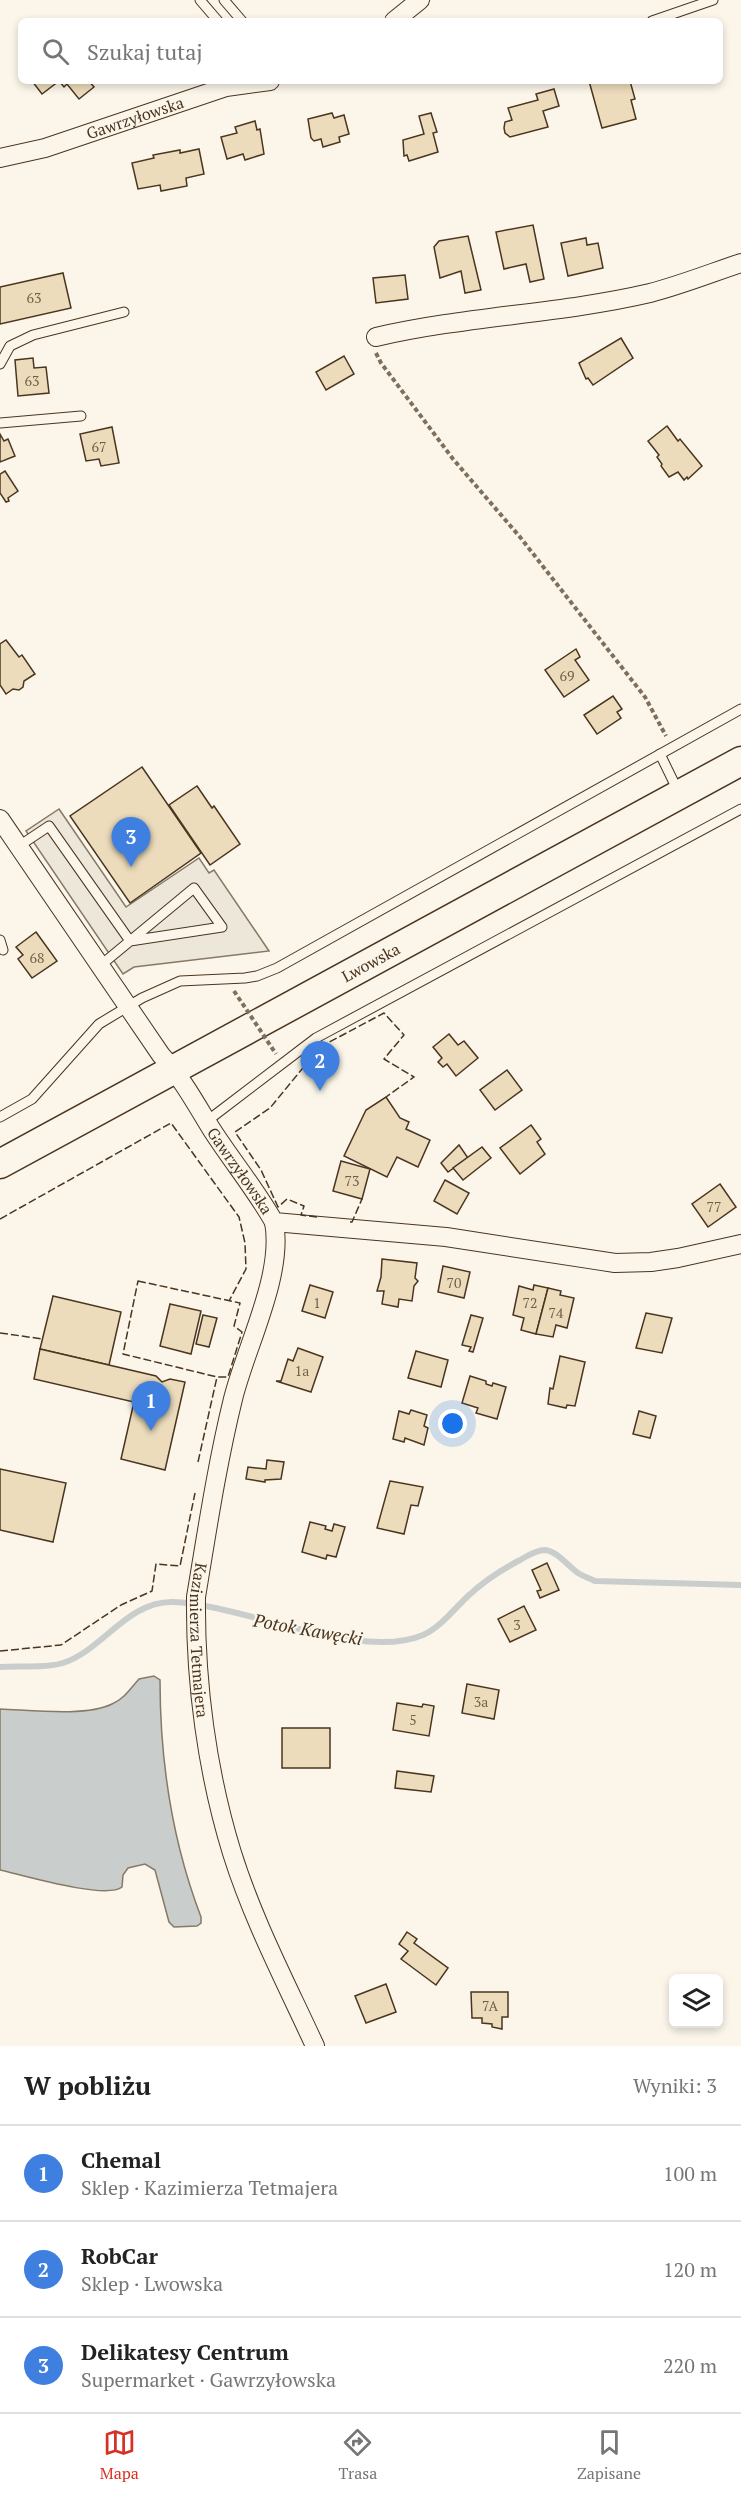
<!DOCTYPE html>
<html lang="pl">
<head>
<meta charset="utf-8">
<style>
  body { margin:0; font-family:"PT Serif",serif; background:#f6f6f6; color:#222 }
  .controls { position:absolute; right:18px; bottom:18px; display:grid; overflow:hidden; border-radius:9px; box-shadow:0 3px 9px #0003 }
  .controls button { width:54px; height:54px; display:grid; place-items:center; padding:0; border:0; border-bottom:2px solid #e0e0e0; background:#fff; color:#222; font:30px sans-serif }
  .you { position:absolute; left:453px; top:1424px; width:21px; height:21px; margin:-15px; border:4px solid #fff; border-radius:50%; background:#1a73e8; box-shadow:0 0 0 9px #1a73e833 }
  .badge { display:grid; place-items:center; width:39px; height:39px; border-radius:50%; background:#d93025; color:#fff; font-size:20px; font-weight:700 }
  .pin { position:absolute; translate:-50% -50px; filter:drop-shadow(0 2px 3px #0008) }
  .pin::after { content:''; position:absolute; top:32px; width:21px; height:18px; background:inherit; clip-path:polygon(0 0,100% 0,50% 100%) }
  .list { margin:0; padding:0; list-style:none }
  h2 { display:flex; justify-content:space-between; align-items:center; height:78px; margin:0; padding:0 24px; font-size:26px }
  h2 small { font-size:20px; font-weight:400; color:#767676 }
  .list li { display:grid; grid-template-columns:39px 1fr auto; gap:18px; align-items:center; box-sizing:border-box; height:96px; padding:0 24px; border-top:2px solid #e0e0e0 }
  .list b { display:block; font-size:22px; white-space:nowrap }
  .list p { margin:0; font-size:20px; white-space:nowrap; color:#767676 }
  .list em { font-size:20px; font-style:normal; color:#767676 }
  .icon { flex:none; width:33px; height:33px; fill:none; stroke:currentColor; stroke-width:2; stroke-linecap:round; stroke-linejoin:round }
  .map { position:relative; flex:none; width:741px; height:2046px; overflow:hidden }
  .search { position:absolute; background:#fff; box-shadow:0 3px 9px #0003; left:18px; right:18px; top:18px; height:66px; display:flex; align-items:center; gap:15px; box-sizing:border-box; padding:0 21px; border-radius:9px; color:#767676; font-size:22px }
  .sheet { height:366px; background:#fff }
  nav { display:flex; justify-content:space-around; align-items:center; box-sizing:border-box; height:84px; border-top:2px solid #e0e0e0; background:#fff; font-size:16px; color:#767676 }
  nav a { display:grid; justify-items:center; gap:3px }
  nav .on { color:#d93025 }
  .map>svg:first-child { display:block }
</style>
</head>
<body>
<div class="map">
<svg width="741" height="2046" viewBox="0 0 741 2046">
  <rect width="100%" height="100%" fill="#fbf6e9"/>
  <!-- parking -->
  <polygon fill="#ede7d9" stroke="#887966" stroke-width="1.5" points="59,809 126,907 199,858 209,873 214,870 269,951 134,967 123,974 26,831"/>
  <!-- water -->
  <path fill="#c9cecd" stroke="#887966" stroke-width="1.5" d="M154 1676 160 1680C160 1760 172 1841 201 1917V1923L197 1926 174 1927 169 1922 155 1870 145 1864 128 1868 123 1875 122 1887C106 1900 22 1875 0 1870V1709C30 1710 86 1717 112 1704 124 1699 130 1689 139 1679Z"/>
  <g fill="none" stroke-linecap="round" stroke-linejoin="round">
    <!-- stream -->
    <path stroke="#c9cecd" stroke-width="6" d="M0 1667C20 1665 44 1669 63 1663 103 1650 127 1601 173 1602 242 1604 360 1662 423 1635 441 1627 454 1609 468 1596 484 1581 501 1570 520 1560 527 1556 536 1550 545 1550 557 1551 568 1566 578 1573 583 1576 589 1578 595 1581L741 1585"/>
  </g>
  <!-- building -->
  <g fill="#ecdcbc" stroke="#4a3520" stroke-width="1.5">
    <polygon points="32,81 59,81 42,94"/>
    <polygon points="59,81 89,81 94,87 79,99 67,84 64,87"/>
    <polygon points="589,81 604,81 605,83 630,81 635,99 631,100 636,119 602,128"/>
    <polygon points="554,89 559,106 543,111 548,127 510,137 505,133 504,128 505,122 512,120 508,108 538,100 536,94"/>
    <polygon points="332,113 334,118 344,115 349,134 339,137 340,142 323,147 321,139 314,141 311,138 308,119"/>
    <polygon points="431,113 437,132 433,133 438,152 409,161 407,155 404,156 403,140 424,134 419,116"/>
    <polygon points="255,121 257,130 260,129 264,154 245,160 243,154 227,159 221,137 237,133 235,127"/>
    <polygon points="199,149 204,174 186,178 187,186 161,191 160,185 138,189 132,163 154,158 153,155 180,150 180,153"/>
    <polygon points="533,225 544,279 530,282 526,264 504,269 496,232"/>
    <polygon points="468,236 481,290 465,293 461,271 440,278 434,247 439,241"/>
    <polygon points="586,238 587,245 598,243 603,268 568,276 561,243"/>
    <polygon points="63,273 71,308 0,324 0,287"/>
    <polygon points="405,275 408,299 376,303 373,278"/>
    <polygon points="621,338 633,358 593,385 588,378 586,379 579,363"/>
    <polygon points="344,356 354,374 326,390 316,372"/>
    <polygon points="33,358 34,368 46,367 49,393 18,396 15,360"/>
    <polygon points="667,426 678,441 680,439 702,466 688,479 687,477 684,480 678,472 669,477 661,466 662,464 657,457 659,455 648,441"/>
    <polygon points="112,427 119,463 101,466 99,459 86,461 80,434"/>
    <polygon points="0,434 4,441 8,439 15,456 0,462"/>
    <polygon points="5,471 18,491 8,498 9,501 6,502 0,493 0,474"/>
    <polygon points="6,640 19,657 22,655 35,674 24,681 23,687 19,690 13,689 6,694 0,685 0,644"/>
    <polygon points="576,649 580,657 575,660 589,680 564,697 545,670"/>
    <polygon points="613,696 622,709 617,712 621,718 597,734 584,715"/>
    <polygon points="142,767 201,853 130,903 70,816"/>
    <polygon points="197,786 212,808 214,806 240,844 210,865 169,805"/>
    <polygon points="36,932 57,961 32,978 18,959 23,955 16,947"/>
    <polygon points="449,1034 458,1045 464,1041 478,1058 456,1076 447,1064 443,1067 438,1062 442,1058 433,1047"/>
    <polygon points="507,1070 522,1090 495,1110 480,1090"/>
    <polygon points="386,1097 400,1118 409,1122 406,1129 430,1140 418,1167 397,1157 387,1177 344,1156 366,1110"/>
    <polygon points="531,1125 541,1139 537,1142 545,1154 520,1174 500,1148"/>
    <polygon points="459,1145 468,1158 448,1172 441,1163"/>
    <polygon points="482,1147 491,1158 463,1180 453,1168"/>
    <polygon points="341,1161 370,1169 362,1199 333,1191"/>
    <polygon points="445,1180 469,1193 457,1214 434,1201"/>
    <polygon points="720,1184 736,1207 708,1227 692,1204"/>
    <polygon points="382,1259 417,1263 415,1278 418,1281 414,1286 412,1301 399,1299 398,1307 382,1304 384,1291 377,1291 381,1277"/>
    <polygon points="443,1266 470,1272 464,1298 438,1292"/>
    <polygon points="310,1285 333,1292 325,1318 302,1311"/>
    <polygon points="534,1285 548,1288 536,1334 521,1330 524,1318 513,1315 519,1286 533,1290"/>
    <polygon points="548,1288 561,1291 560,1295 574,1298 567,1328 556,1325 553,1337 536,1334"/>
    <polygon points="53,1296 121,1312 109,1365 40,1349"/>
    <polygon points="170,1304 201,1311 191,1354 160,1346"/>
    <polygon points="646,1313 672,1318 662,1353 636,1348"/>
    <polygon points="203,1315 217,1318 209,1347 196,1344"/>
    <polygon points="471,1315 483,1318 473,1352 469,1351 471,1347 462,1345"/>
    <polygon points="298,1348 323,1357 311,1392 276,1381 281,1381 288,1359 293,1361"/>
    <polygon points="40,1349 156,1376 162,1382 170,1379 185,1382 165,1470 121,1459 134,1402 34,1379"/>
    <polygon points="416,1351 448,1360 441,1387 408,1378"/>
    <polygon points="560,1356 585,1362 575,1406 567,1405 566,1408 548,1404 550,1388 553,1389"/>
    <polygon points="470,1376 486,1381 486,1384 492,1386 493,1383 506,1387 497,1419 476,1413 478,1408 462,1403"/>
    <polygon points="411,1410 427,1415 424,1426 428,1428 424,1445 405,1438 404,1442 393,1439 399,1411 409,1414"/>
    <polygon points="639,1411 656,1416 650,1438 633,1434"/>
    <polygon points="267,1460 284,1462 281,1479 265,1480 265,1482 246,1479 248,1467 266,1469"/>
    <polygon points="0,1469 66,1483 53,1542 0,1530"/>
    <polygon points="390,1481 423,1487 418,1506 411,1505 404,1534 377,1528"/>
    <polygon points="310,1522 326,1526 325,1529 332,1531 334,1524 345,1527 336,1557 327,1555 326,1559 302,1552"/>
    <polygon points="547,1563 559,1590 540,1598 537,1591 541,1590 532,1570"/>
    <polygon points="524,1606 536,1630 510,1642 498,1619"/>
    <polygon points="467,1684 499,1690 494,1719 462,1713"/>
    <polygon points="397,1703 422,1707 423,1704 434,1706 429,1736 393,1730"/>
    <rect x="282" y="1728" width="48" height="40"/>
    <polygon points="397,1771 434,1776 431,1792 395,1788"/>
    <polygon points="407,1932 417,1939 414,1943 448,1968 436,1985 401,1959 408,1951 399,1944"/>
    <polygon points="386,1984 396,2012 366,2023 355,1996"/>
    <polygon points="471,1992 508,1992 508,2017 502,2017 502,2029 492,2027 492,2024 482,2023 482,2018 472,2018"/>
  </g>
  <g fill="none" stroke-linecap="round" stroke-linejoin="round">
    <!-- service casing -->
    <g stroke="#4a3520" stroke-width="11">
      <g id="service">
        <polyline points="200,0 218,21"/>
        <polyline points="224,0 242,21"/>
        <polyline points="652,21 713,0"/>
        <polyline points="0,364 10,346 33,335 124,312"/>
        <polyline points="0,423 81,416"/>
        <polyline points="660,754 678,791"/>
        <polyline points="19,846 49,826 130,941 194,888 222,927 130,941 101,965"/>
        <polyline points="0,940 3,950"/>
        <polyline points="0,1117 32,1099 99,1024 142,998 180,981 245,978 257,976 277,968 741,709"/>
        <polyline points="207,1121 316,1038 741,809"/>
      </g>
    </g>
    <!-- minor casing -->
    <g stroke="#4a3520" stroke-width="20">
      <g id="minor">
        <polyline points="394,21 420,0"/>
        <path id="s1" d="M0 158 45 148 226 87 270 81"/>
        <path d="M376 337C466 316 560 314 650 293 681 285 711 273 741 263"/>
        <path id="s2" d="M0 819 161 1055C182 1078 196 1104 212 1130 232 1161 256 1190 274 1222L446 1237 615 1263 651 1262 678 1258 741 1244"/>
        <path id="s3" d="M274 1222C284 1275 246 1346 233 1399 217 1464 207 1531 196 1597 195 1682 207 1772 232 1853 253 1920 286 1983 315 2046"/>
      </g>
    </g>
    <!-- primary casing -->
    <g stroke="#4a3520" stroke-width="31">
      <g id="primary">
        <path id="s4" d="M0 1164 741 761"/>
      </g>
    </g>
    <!-- path -->
    <polyline stroke="#7f6f5c" stroke-width="4" stroke-dasharray="4.5 3" stroke-linecap="butt" points="376,353 381,363 453,459 520,537 645,697 666,736"/>
    <!-- service -->
    <use href="#service" stroke="#fbf6e9" stroke-width="9"/>
    <!-- minor -->
    <use href="#minor" stroke="#fbf6e9" stroke-width="18"/>
    <!-- primary -->
    <use href="#primary" stroke="#fbf6e9" stroke-width="28"/>
    <!-- path-bridge -->
    <polyline stroke="#7f6f5c" stroke-width="4" stroke-dasharray="4.5 3" stroke-linecap="butt" points="234,991 276,1054"/>
    <!-- fence -->
    <g stroke="#4a3520" stroke-width="1.5" stroke-dasharray="8 3" stroke-linecap="butt">
      <polyline points="317,1217 301,1215 304,1206 287,1199 278,1207 261,1170 235,1132 270,1108 320,1047 384,1013 404,1035 384,1059 414,1077 386,1097"/>
      <polyline points="0,1219 171,1123 239,1217 245,1243 246,1269 229,1301"/>
      <polyline points="350,1222 352,1222 362,1199"/>
      <polygon points="138,1281 240,1303 234,1326 242,1332 228,1377 217,1377 123,1354"/>
      <polyline points="0,1333 43,1339"/>
      <polyline points="198,1462 217,1377"/>
      <polyline points="0,1651 61,1645 121,1605 152,1591 156,1564 180,1566 195,1493"/>
    </g>
  </g>
  <g text-anchor="middle" dominant-baseline="central" stroke-width="4.5" stroke-linejoin="round" paint-order="stroke">
    <!-- number labels -->
    <g font-size="14" fill="#725f47">
      <text x="34" y="297">63</text>
      <text x="32" y="380">63</text>
      <text x="99" y="446">67</text>
      <text x="567" y="675">69</text>
      <text x="37" y="957">68</text>
      <text x="352" y="1180">73</text>
      <text x="714" y="1206">77</text>
      <text x="454" y="1282">70</text>
      <text x="317" y="1302">1</text>
      <text x="530" y="1302">72</text>
      <text x="556" y="1312">74</text>
      <text x="302" y="1370">1a</text>
      <text x="517" y="1624">3</text>
      <text x="481" y="1701">3a</text>
      <text x="413" y="1719">5</text>
      <text x="490" y="2005">7A</text>
    </g>
    <!-- street labels -->
    <g font-size="16" fill="#4a3520" stroke="#fbf6e9">
      <text stroke="none"><textPath href="#s1" startOffset="141">Gawrzyłowska</textPath></text>
      <text stroke="none"><textPath href="#s4" startOffset="422">Lwowska</textPath></text>
      <text stroke="none"><textPath href="#s2" startOffset="426">Gawrzyłowska</textPath></text>
      <text stroke="none"><textPath href="#s3" startOffset="428">Kazimierza Tetmajera</textPath></text>
    </g>
    <!-- water labels -->
    <g font-size="18" font-style="italic" fill="#4a3520" stroke="#fbf6e9">
      <text transform="translate(308 1629) rotate(10)">Potok Kawęcki</text>
    </g>
  </g>
</svg>
<div class="controls">
<button><svg class="icon" aria-label="layers" viewBox="0 0 24 24"><path d="M12 4l9 5-9 5-9-5zM3 14l9 5 9-5"/></svg></button>
</div>
<div class="you"></div>
<div class="pin badge" style="left:151px;top:1431px;background:#3f7fe0">1</div>
<div class="pin badge" style="left:320px;top:1091px;background:#3f7fe0">2</div>
<div class="pin badge" style="left:131px;top:867px;background:#3f7fe0">3</div>
<div class="search"><svg class="icon" aria-label="search" viewBox="0 0 24 24"><circle cx="10" cy="10" r="6"/><path d="M15 15l6 6"/></svg>Szukaj tutaj</div>
</div>
<section class="sheet">
<h2>W pobliżu<small>Wyniki: 3</small></h2>
<ul class="list">
<li><span class="badge" style="background:#3f7fe0">1</span><div><b>Chemal</b><p>Sklep · Kazimierza Tetmajera</p></div><em>100 m</em></li>
<li><span class="badge" style="background:#3f7fe0">2</span><div><b>RobCar</b><p>Sklep · Lwowska</p></div><em>120 m</em></li>
<li><span class="badge" style="background:#3f7fe0">3</span><div><b>Delikatesy Centrum</b><p>Supermarket · Gawrzyłowska</p></div><em>220 m</em></li>
</ul>
</section>
<nav>
<a class="on"><svg class="icon" aria-label="map" viewBox="0 0 24 24"><path d="M3 6l6-2 6 2 6-2v14l-6 2-6-2-6 2zM9 4v14M15 6v14"/></svg>Mapa</a>
<a><svg class="icon" aria-label="directions" viewBox="0 0 24 24"><path d="M12 3l9 9-9 9-9-9zM9 14v-3h6M13 9l2 2-2 2"/></svg>Trasa</a>
<a><svg class="icon" aria-label="saved" viewBox="0 0 24 24"><path d="M7 4h10v16l-5-4-5 4z"/></svg>Zapisane</a>
</nav>
</body>
</html>
